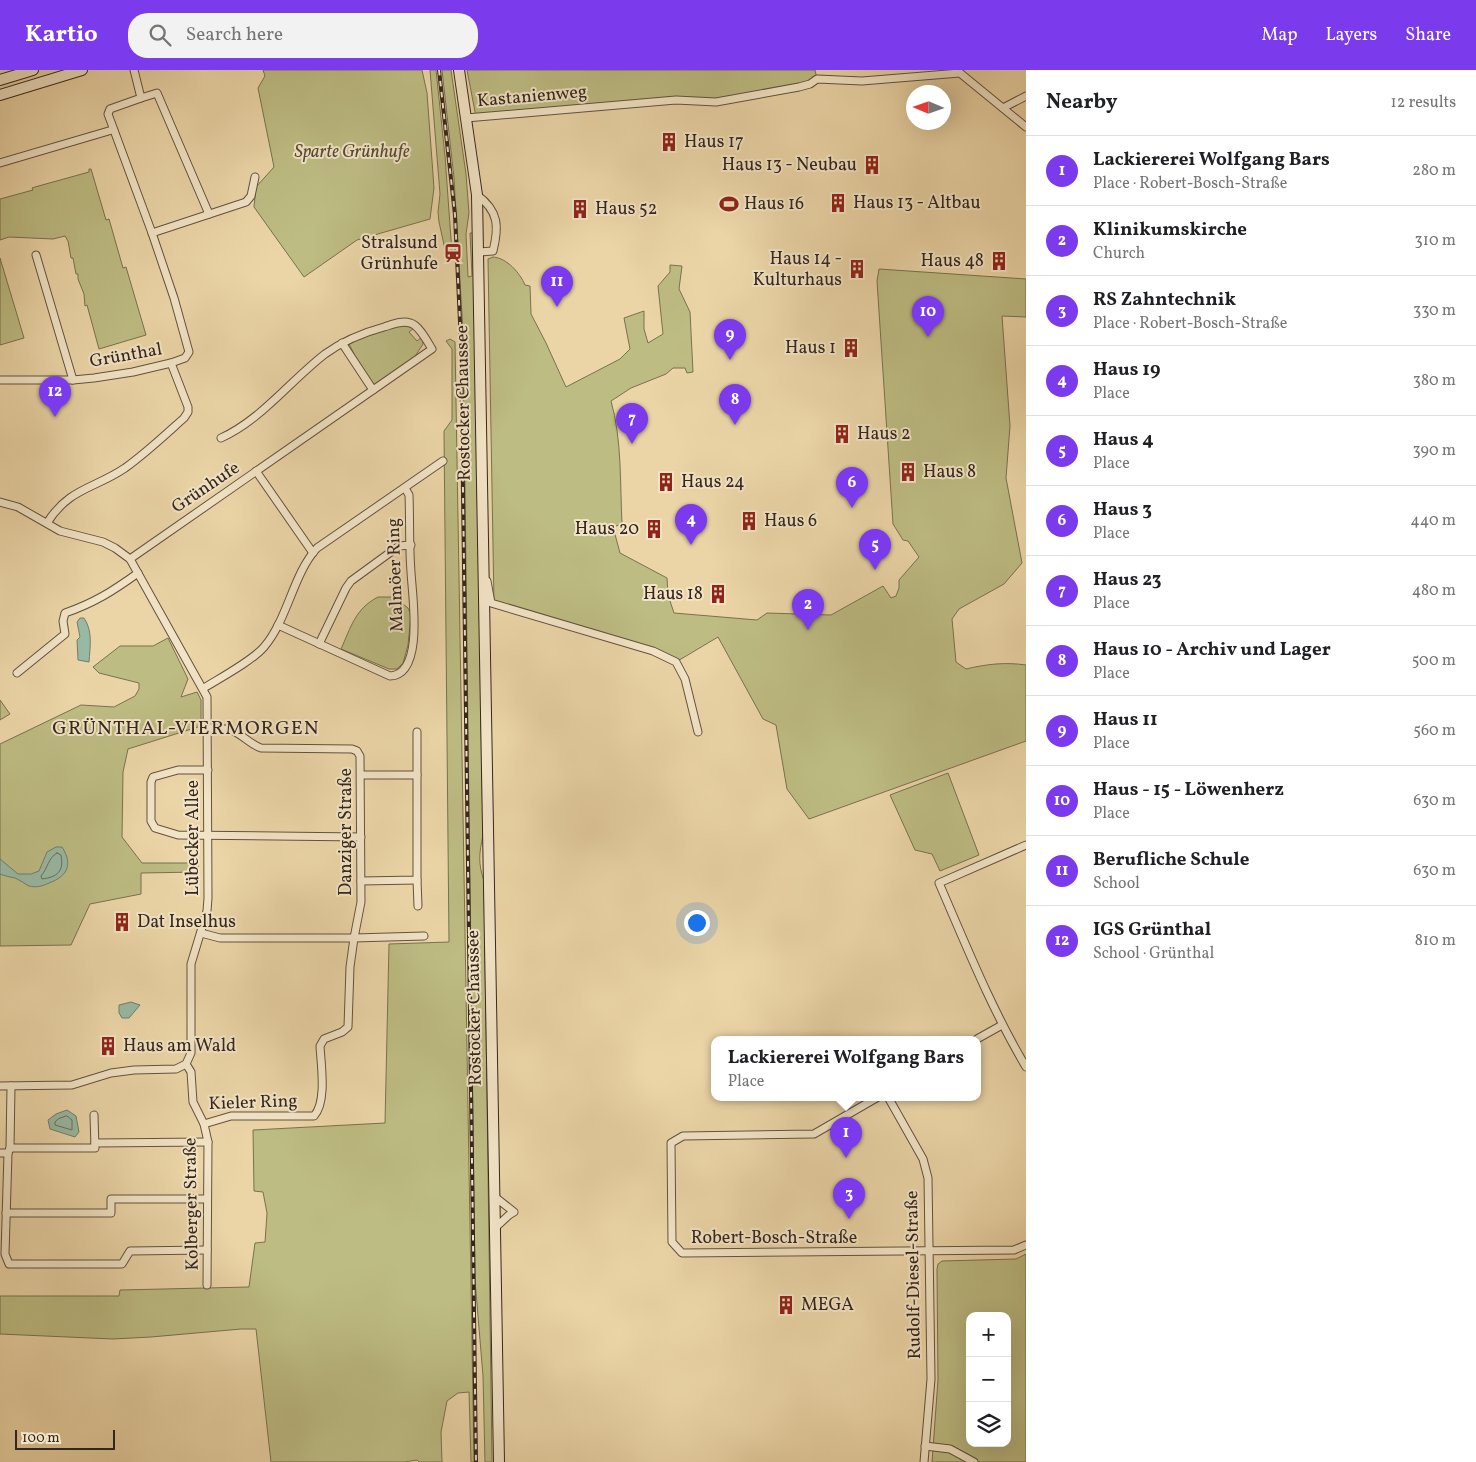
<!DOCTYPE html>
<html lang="en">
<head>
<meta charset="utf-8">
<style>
  body { margin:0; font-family:Vollkorn,serif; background:#f2f2f2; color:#202124 }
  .controls { position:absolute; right:15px; bottom:15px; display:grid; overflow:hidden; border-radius:10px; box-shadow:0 5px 20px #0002 }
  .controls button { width:45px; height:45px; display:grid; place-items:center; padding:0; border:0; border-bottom:1px solid #e0e0e0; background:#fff; color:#202124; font:25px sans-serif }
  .compass { position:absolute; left:906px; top:15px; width:45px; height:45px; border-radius:50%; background:#fff; box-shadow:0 5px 20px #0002; rotate:272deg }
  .scale { position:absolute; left:15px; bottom:12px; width:100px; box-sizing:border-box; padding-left:5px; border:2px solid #35261d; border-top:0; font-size:14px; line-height:18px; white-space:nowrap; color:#35261d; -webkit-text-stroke:4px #f2e4c6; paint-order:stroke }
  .you { position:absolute; left:696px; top:852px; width:18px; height:18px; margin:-12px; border:4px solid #fff; border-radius:50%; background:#1a73e8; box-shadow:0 0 0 8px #1a73e833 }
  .badge { display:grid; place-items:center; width:32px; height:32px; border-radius:50%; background:#7c3aed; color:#fff; font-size:16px; font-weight:700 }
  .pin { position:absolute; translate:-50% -41px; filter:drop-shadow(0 1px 2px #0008) }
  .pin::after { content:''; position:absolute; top:26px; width:18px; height:15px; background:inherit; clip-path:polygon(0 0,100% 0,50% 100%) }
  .popup { position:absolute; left:711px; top:966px; width:270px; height:65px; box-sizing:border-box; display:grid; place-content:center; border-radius:10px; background:#fff; filter:drop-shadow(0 1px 4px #0005); font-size:16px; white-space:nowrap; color:#757577 }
  .popup b { font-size:19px; color:#202124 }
  .popup::after { content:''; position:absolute; left:50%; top:100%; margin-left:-10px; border:10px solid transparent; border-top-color:#fff }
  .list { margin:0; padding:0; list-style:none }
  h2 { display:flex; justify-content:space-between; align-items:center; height:65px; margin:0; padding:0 20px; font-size:21px }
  h2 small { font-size:16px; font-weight:400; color:#757577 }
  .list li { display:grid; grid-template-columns:32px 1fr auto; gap:15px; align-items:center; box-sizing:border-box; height:70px; padding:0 20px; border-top:1px solid #e0e0e0 }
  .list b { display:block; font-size:19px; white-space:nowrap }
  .list p { margin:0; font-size:16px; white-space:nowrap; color:#757577 }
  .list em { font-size:16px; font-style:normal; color:#757577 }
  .icon { flex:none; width:28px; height:28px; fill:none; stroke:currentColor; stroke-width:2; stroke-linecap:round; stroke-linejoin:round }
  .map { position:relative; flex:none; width:1026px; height:1392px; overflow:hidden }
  header { display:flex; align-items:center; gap:30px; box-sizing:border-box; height:70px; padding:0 25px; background:#7c3aed; color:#fff }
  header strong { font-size:24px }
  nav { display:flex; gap:28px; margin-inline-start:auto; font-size:18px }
  .search { width:350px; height:45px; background:#f2f2f2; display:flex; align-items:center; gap:12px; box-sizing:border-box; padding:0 18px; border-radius:20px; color:#757577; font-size:19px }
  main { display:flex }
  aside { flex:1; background:#fff }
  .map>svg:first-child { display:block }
</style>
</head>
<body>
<header>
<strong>Kartio</strong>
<div class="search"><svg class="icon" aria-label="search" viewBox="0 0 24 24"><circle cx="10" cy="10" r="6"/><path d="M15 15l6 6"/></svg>Search here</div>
<nav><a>Map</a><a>Layers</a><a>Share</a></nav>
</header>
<main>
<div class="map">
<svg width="1026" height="1392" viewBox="0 0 1026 1392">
  <rect width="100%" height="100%" fill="#ebd5a7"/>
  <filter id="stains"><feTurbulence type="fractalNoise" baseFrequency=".004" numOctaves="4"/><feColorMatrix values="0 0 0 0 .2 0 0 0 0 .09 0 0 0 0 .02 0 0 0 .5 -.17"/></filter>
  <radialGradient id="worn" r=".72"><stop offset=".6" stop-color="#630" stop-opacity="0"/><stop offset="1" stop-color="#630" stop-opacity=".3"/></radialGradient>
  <!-- green -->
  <g fill="#bdbc83" stroke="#797150" fill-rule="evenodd">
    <polygon points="263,0 422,0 427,23 434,118 430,149 357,170 304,207 254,137 256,117 274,97 258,18 265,6"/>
    <polygon points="430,0 436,0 445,86 452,183 446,184 439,152 438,142 440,124"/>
    <path d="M442 0H451L466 104 469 143 466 164 468 207 472 206 470 163H473L483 765C479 784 478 793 484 811L492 1392H485L483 1306 475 1210 463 262 454 108Z"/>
    <polygon points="467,0 815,0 817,9 810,14 716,32 676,30 476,47"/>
    <polygon points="89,99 91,99 106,150 109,149 123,198 126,197 146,265 99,279 87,235 85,236 84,224 78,209 78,204 76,204 73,188 71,188 68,171 65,166 53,169 9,167 0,170 0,129 33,120 32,118 35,117 89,102"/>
    <path d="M493 187C507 188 520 203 525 215L530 216 531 244 546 273 566 317 620 289 630 279 624 248 644 241V259L648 273 663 264 658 216 670 202V195L682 196 679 219 690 242 693 302 687 303 685 298H673L666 304 631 318 611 331C622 369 620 415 622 454L613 457 620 483 667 508 668 525 674 543 757 550 767 543 831 545 883 516 891 528 896 526 899 518V510L919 487 908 471 903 470 893 454 877 211 879 199 1026 209V247L1002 246 1010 356 1006 408 1022 493 1004 514 959 539 952 549 956 592 966 599C987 594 1005 592 1026 595V671L809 749 787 719 776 655 763 649 718 567 676 592 494 534 488 189Z"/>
    <polygon points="0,188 24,268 0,275"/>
    <polygon points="402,255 414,258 409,262 417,271 422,267 423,274 414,288 374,315 365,305 349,274 357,267"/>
    <polygon points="450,269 455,272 474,1392 471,1392 469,1322 458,1323 447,1331 441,1362 442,1392 419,1392 417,1390 404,1392 271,1392 256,1259 241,1259 151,1267 113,1269 0,1264 0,1226 119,1226 120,1220 249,1217 255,1173 265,1172 267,1143 263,1122 254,1121 253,1060 385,1053 389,874 449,872 444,361 452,350 452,279 446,271"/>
    <path d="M378 527H394L408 538 411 545 408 575 403 593 397 599H389L341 579C351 557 355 539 378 527Z"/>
    <polygon points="168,568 188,609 181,627 197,622 201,630 201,656 128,679 123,702 122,767 142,793 198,793 198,802 141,803 141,824 90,834 71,875 0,876 0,674 81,635 114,637 135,626 139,619 139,613 99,603 93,597 120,576 153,576"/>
    <polygon points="0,630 10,644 0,650"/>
    <polygon points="948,703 979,785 940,801 932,784 915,780 890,725"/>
    <path d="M1026 1184V1392H932L938 1310 937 1199 938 1194 942 1191 1016 1189ZM970 1246H1007V1373H970Z"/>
  </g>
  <!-- water -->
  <g fill="#99b9a4" stroke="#717e6e">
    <path d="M80 548H84C93 561 90 577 89 592L78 590 77 570 80 567 77 552Z"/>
    <path d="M56 777H62C73 794 68 806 49 813 43 816 36 818 29 816 25 814 20 810 15 808 10 807 5 806 0 804V789L18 804H31L39 801 47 782Z"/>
    <polygon points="131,932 140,935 129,948 122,948 119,943 119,935"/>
    <polygon points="67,1040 76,1046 79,1062 75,1067 50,1059 48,1050 56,1044"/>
  </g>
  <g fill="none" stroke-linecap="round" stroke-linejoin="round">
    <!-- shore -->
    <g stroke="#677060" stroke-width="1">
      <path d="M57 783 61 785C64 801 58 807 42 809L41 806C48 798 48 788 57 783Z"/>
      <polygon points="67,1046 72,1050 72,1060 55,1055 55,1052 58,1049"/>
    </g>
    <!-- minor casing -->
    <g stroke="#625240" stroke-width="9">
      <g id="minor">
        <polyline points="141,28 157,23 209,144"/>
        <polyline points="1003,38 1026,26"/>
        <polyline points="466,48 676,30 716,32 799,17 810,14 817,9 862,11 960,3 1026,57"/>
        <polyline points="0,93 112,60"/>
        <path d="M477 125C499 141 499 157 493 181L479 182"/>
        <polyline points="152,163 246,132 251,126 255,107"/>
        <polyline points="36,185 73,310"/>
        <polyline points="342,273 373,320"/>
        <polyline points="0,310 73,310 94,308 133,302 171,293 185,288 189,282 174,228 152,163 108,44 110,39 141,28 134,0"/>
        <polyline points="256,401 313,483"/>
        <polyline points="0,432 18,437 60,461 103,472 115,478 130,489 207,627 208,828 207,841 191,894 191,983 186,994 176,999 134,1000 111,1003 72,1015 0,1016"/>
        <path d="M47 453C69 418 94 419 125 398 146 383 165 365 184 348L188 342V337L171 293"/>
        <path d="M130 489 432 279C427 271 419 255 410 253 402 250 391 255 384 257 362 263 343 271 325 284 290 311 261 350 221 368"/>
        <polyline points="487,511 491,533 653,581 676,592 685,609 698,662"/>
        <path d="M278 555 390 606C425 605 412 524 411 502 409 477 410 451 409 425L405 418"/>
        <polyline points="319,574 346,518 351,511 399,476 411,475"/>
        <path d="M17 603 65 564 63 551 65 543C94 533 113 521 138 503"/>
        <path d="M204 618C220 608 252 591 264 577 288 549 293 504 317 478L443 391"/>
        <path d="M208 658C216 658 225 658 233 661 243 665 251 675 261 678L352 679 357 681 360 686 361 832 354 868 424 866"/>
        <polyline points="417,662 417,705"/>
        <polyline points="208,700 178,700 153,707 151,712 151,751 155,758 178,765 361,767"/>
        <polyline points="361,705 417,705 417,810 361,811"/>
        <path d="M1026 775 939 813C966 875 991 938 1026 997"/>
        <polyline points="417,810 418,836"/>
        <polyline points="977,969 1002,955"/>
        <path d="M186 994 191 1002 193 1032 204 1054 231 1046H314C327 1032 321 995 320 976L324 969 342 962 348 957 350 897 354 868H220L201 863"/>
        <polyline points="11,1016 10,1078 8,1083 5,1184 9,1194 122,1194 130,1181 207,1180"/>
        <polyline points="878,1027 814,1064 683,1066 671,1073 672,1172 682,1183 1014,1180 1026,1175"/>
        <polyline points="888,1027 923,1089 928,1108 931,1309 924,1392"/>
        <polyline points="204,1054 208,1072 207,1215"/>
        <polyline points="95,1073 208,1072"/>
        <polyline points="10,1078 95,1078 94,1045"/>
        <polyline points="0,1083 8,1083"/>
        <polyline points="495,1127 514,1142 509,1145 495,1158"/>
        <polyline points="6,1143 111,1143 111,1129 207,1129"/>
        <polyline points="925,1376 950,1379 974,1392"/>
      </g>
    </g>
    <!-- secondary casing -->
    <g stroke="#35261d" stroke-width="12">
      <g id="secondary">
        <polyline points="459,0 477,125 499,1392"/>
        <polyline points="0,10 33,0"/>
        <polyline points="0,25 82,0"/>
      </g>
    </g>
    <!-- minor -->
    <use href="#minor" stroke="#f2e4c6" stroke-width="7"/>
    <!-- secondary -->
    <use href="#secondary" stroke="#f2e4c6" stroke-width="10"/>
    <!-- rail casing -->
    <g stroke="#35261d" stroke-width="4">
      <polyline id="rail" points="439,0 455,145 461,273 476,1392"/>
    </g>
    <!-- rail -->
    <use href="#rail" stroke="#f2e4c6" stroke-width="2" stroke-dasharray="5.5" stroke-linecap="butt"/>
  </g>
  <!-- icons -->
  <defs>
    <g id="building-bare" transform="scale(1.5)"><path d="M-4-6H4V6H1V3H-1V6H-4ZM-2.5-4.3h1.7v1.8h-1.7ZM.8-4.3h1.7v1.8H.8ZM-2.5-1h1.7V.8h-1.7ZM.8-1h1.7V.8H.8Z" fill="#8f2418" stroke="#f2e4c6" stroke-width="2.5" paint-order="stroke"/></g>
    <g id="stadium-bare" transform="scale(1.5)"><path d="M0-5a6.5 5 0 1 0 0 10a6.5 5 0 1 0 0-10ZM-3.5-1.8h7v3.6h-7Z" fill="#8f2418" stroke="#f2e4c6" stroke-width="2.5" paint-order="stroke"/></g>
    <g id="station-bare" transform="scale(1.5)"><path d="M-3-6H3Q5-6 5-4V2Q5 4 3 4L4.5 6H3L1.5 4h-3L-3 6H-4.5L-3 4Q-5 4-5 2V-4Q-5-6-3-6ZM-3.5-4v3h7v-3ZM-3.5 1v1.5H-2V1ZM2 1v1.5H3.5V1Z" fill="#8f2418" stroke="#f2e4c6" stroke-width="2.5" paint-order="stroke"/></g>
  </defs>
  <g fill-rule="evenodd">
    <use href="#building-bare" x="669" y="72"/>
    <use href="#building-bare" x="872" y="95"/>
    <use href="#building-bare" x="838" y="133"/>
    <use href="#stadium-bare" x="729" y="134"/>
    <use href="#building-bare" x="580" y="139"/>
    <use href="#station-bare" x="453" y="183"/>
    <use href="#building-bare" x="999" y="191"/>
    <use href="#building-bare" x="857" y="199"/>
    <use href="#building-bare" x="851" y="278"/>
    <use href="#building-bare" x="842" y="364"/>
    <use href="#building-bare" x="908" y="402"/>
    <use href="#building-bare" x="666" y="412"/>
    <use href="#building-bare" x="749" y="451"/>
    <use href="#building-bare" x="654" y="459"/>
    <use href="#building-bare" x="718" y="524"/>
    <use href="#building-bare" x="122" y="852"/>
    <use href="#building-bare" x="108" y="976"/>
    <use href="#building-bare" x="786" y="1235"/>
  </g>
  <g text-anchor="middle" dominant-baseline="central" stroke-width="4" stroke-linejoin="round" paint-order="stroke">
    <!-- street labels -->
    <g font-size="18" fill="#35261d" stroke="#f2e4c6">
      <text transform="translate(532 27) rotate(-5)">Kastanienweg</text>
      <text transform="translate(126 286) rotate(-10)">Grünthal</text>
      <text transform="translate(464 333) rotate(-91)">Rostocker Chaussee</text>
      <text transform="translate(206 418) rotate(-34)">Grünhufe</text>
      <text transform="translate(396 505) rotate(-92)">Malmöer Ring</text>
      <text transform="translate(346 762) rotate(-90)">Danziger Straße</text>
      <text transform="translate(193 768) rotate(-90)">Lübecker Allee</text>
      <text transform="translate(475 938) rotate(-91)">Rostocker Chaussee</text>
      <text transform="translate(253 1033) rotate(-2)">Kieler Ring</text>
      <text transform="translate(192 1134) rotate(-91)">Kolberger Straße</text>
      <text x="774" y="1168">Robert-Bosch-Straße</text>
      <text transform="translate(914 1205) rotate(-91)">Rudolf-Diesel-Straße</text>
    </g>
    <!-- poi labels -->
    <g font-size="18" fill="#35261d" stroke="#f2e4c6" text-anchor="start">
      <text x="684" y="72">Haus 17</text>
      <text x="857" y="95" text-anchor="end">Haus 13 - Neubau</text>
      <text x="853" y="133">Haus 13 - Altbau</text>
      <text x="744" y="134">Haus 16</text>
      <text x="595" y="139">Haus 52</text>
      <text x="438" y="173" text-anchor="end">Stralsund<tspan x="438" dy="21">Grünhufe</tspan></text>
      <text x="842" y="189" text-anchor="end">Haus 14 -<tspan x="842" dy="21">Kulturhaus</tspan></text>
      <text x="984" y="191" text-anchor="end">Haus 48</text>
      <text x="836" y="278" text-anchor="end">Haus 1</text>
      <text x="857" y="364">Haus 2</text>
      <text x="923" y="402">Haus 8</text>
      <text x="681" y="412">Haus 24</text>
      <text x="764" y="451">Haus 6</text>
      <text x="639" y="459" text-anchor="end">Haus 20</text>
      <text x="703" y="524" text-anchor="end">Haus 18</text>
      <text x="137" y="852">Dat Inselhus</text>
      <text x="123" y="976">Haus am Wald</text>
      <text x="801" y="1235">MEGA</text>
    </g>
    <!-- park labels -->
    <g font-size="18" font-style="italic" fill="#574c36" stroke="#f2e4c6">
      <text x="352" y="82">Sparte Grünhufe</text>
    </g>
    <!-- quarter labels -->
    <g font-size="20" letter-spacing="1" fill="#35261d" stroke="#f2e4c6">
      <text x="186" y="659">GRÜNTHAL-VIERMORGEN</text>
    </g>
  </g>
  <rect width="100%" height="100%" filter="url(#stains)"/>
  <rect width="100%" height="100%" fill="url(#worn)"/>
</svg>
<div class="controls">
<button>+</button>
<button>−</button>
<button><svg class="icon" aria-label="layers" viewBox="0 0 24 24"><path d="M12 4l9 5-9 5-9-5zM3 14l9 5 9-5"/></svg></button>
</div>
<svg class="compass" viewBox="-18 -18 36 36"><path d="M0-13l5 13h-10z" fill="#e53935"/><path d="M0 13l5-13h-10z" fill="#757577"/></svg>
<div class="scale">100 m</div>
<div class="you"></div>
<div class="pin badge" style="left:846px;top:1088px">1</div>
<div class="popup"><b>Lackiererei Wolfgang Bars</b>Place</div>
<div class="pin badge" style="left:808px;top:560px">2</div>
<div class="pin badge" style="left:849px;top:1149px">3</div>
<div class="pin badge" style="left:691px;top:475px">4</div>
<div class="pin badge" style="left:875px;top:500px">5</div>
<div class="pin badge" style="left:852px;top:438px">6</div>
<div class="pin badge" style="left:632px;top:374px">7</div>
<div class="pin badge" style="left:735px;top:355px">8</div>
<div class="pin badge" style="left:730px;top:290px">9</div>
<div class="pin badge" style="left:928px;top:267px">10</div>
<div class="pin badge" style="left:557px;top:237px">11</div>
<div class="pin badge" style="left:55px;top:347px">12</div>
</div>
<aside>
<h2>Nearby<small>12 results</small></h2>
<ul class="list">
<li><span class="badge">1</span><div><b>Lackiererei Wolfgang Bars</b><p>Place · Robert-Bosch-Straße</p></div><em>280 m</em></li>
<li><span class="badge">2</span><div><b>Klinikumskirche</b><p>Church</p></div><em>310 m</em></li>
<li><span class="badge">3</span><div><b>RS Zahntechnik</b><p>Place · Robert-Bosch-Straße</p></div><em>330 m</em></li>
<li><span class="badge">4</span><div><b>Haus 19</b><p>Place</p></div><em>380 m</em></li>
<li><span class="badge">5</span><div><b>Haus 4</b><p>Place</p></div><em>390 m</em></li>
<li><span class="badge">6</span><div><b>Haus 3</b><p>Place</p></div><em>440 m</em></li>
<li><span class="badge">7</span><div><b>Haus 23</b><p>Place</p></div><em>480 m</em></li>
<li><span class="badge">8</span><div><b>Haus 10 - Archiv und Lager</b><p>Place</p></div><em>500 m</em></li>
<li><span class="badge">9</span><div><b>Haus 11</b><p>Place</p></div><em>560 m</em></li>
<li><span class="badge">10</span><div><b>Haus - 15 - Löwenherz</b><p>Place</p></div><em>630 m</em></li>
<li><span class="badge">11</span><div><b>Berufliche Schule</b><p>School</p></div><em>630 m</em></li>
<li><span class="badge">12</span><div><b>IGS Grünthal</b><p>School · Grünthal</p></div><em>810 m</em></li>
</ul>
</aside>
</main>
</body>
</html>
